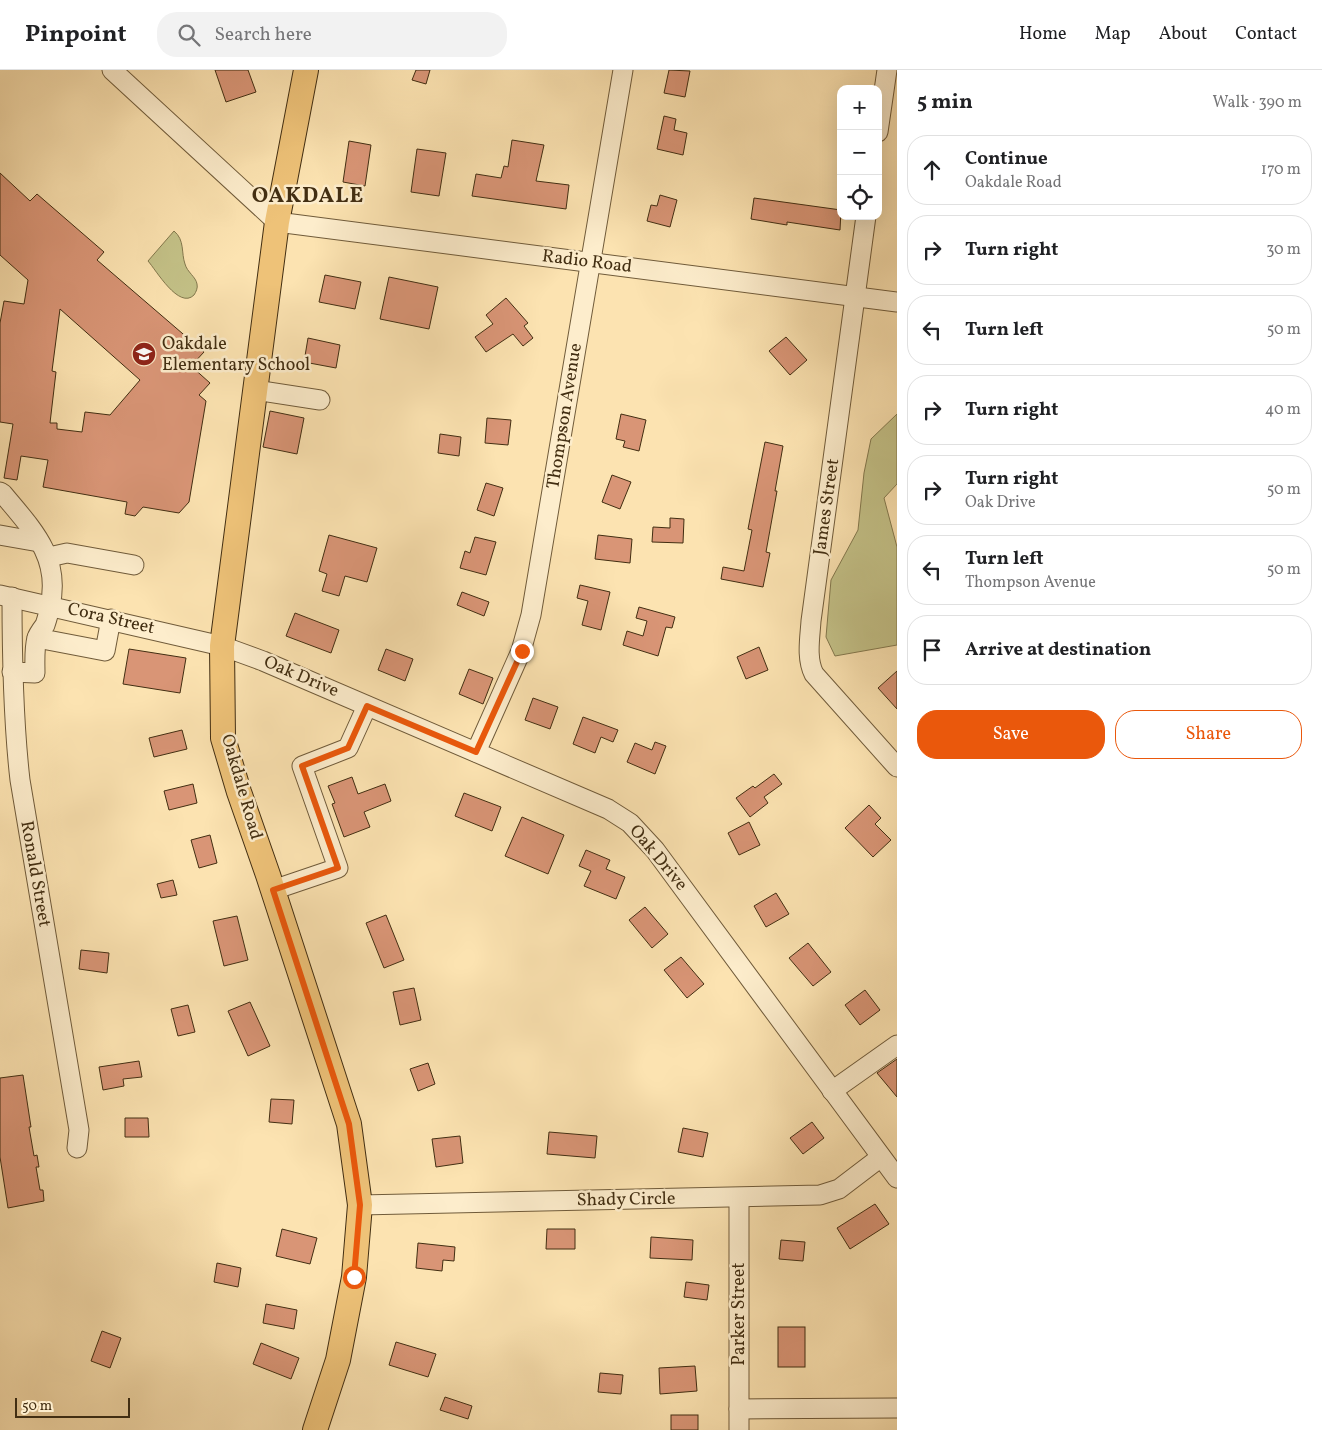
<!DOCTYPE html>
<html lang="en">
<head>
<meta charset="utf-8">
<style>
  body { margin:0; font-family:Vollkorn,serif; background:#f2f2f2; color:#202124 }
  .controls { position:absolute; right:15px; top:15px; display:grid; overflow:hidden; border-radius:10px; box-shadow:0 5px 20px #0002 }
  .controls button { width:45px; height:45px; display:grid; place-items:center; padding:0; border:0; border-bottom:1px solid #e0e0e0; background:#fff; color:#202124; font:25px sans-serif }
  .scale { position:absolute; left:15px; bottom:12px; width:115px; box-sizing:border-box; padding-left:5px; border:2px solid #422e12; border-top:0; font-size:14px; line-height:18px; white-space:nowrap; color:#422e12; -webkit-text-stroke:4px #fdedcc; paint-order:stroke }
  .stop { position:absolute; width:15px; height:15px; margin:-11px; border:4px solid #ea580c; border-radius:50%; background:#fff }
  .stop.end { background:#ea580c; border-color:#fff; box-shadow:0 1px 5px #0008 }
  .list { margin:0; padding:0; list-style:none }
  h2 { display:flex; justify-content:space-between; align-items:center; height:65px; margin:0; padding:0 20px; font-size:21px }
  h2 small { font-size:16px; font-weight:400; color:#757577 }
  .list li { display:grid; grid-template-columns:32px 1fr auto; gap:15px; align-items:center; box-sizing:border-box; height:70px; margin:0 10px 10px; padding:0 10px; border:1px solid #e0e0e0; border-radius:20px }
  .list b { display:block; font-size:19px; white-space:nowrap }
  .list p { margin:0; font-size:16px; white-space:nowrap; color:#757577 }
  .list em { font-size:16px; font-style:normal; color:#757577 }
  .actions { display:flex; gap:10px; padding:15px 20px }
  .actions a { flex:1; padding:11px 0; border:1px solid #ea580c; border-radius:20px; text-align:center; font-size:18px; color:#ea580c }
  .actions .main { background:#ea580c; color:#fff }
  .icon { flex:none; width:28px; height:28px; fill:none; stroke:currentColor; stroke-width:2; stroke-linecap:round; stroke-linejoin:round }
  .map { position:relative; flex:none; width:897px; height:1360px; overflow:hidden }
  header { display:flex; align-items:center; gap:30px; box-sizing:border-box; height:70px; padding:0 25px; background:#fff; border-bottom:1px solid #e0e0e0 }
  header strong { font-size:24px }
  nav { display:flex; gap:28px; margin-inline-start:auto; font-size:18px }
  .search { width:350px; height:45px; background:#f2f2f2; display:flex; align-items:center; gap:12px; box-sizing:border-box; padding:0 18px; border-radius:20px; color:#757577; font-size:19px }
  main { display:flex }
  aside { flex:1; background:#fff }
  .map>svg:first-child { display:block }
</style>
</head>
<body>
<header>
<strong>Pinpoint</strong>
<div class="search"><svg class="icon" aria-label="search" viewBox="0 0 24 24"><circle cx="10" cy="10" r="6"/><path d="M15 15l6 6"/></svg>Search here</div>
<nav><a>Home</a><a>Map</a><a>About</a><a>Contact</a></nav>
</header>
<main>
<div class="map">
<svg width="897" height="1360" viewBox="0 0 897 1360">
  <rect width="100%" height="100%" fill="#fce3b1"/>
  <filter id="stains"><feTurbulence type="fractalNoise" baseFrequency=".004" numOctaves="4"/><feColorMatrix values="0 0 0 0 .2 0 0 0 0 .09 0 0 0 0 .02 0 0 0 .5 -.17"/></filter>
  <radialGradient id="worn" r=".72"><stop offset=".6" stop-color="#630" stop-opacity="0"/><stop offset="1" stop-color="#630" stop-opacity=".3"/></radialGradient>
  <!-- green -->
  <g fill="#c4c288" stroke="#83784d">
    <path d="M174 161C185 170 181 183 185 194 187 202 196 207 197 214 198 218 196 222 194 225 179 240 156 200 148 191Z"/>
    <polygon points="897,344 897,414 884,428 897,477 897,575 835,586 826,567 831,510 858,460 864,403 871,369"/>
  </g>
  <!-- building -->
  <g fill="#d99576" stroke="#422e12" fill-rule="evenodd">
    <polygon points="215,0 248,0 256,22 226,32"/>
    <polygon points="416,0 430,0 426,14 412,10"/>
    <polygon points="669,0 690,1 685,27 664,23"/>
    <polygon points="664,46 676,49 674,60 687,63 683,85 657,79"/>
    <polygon points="512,70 544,75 536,111 569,115 566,139 472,126 476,104 501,108 504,96 508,97"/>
    <polygon points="349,71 371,75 365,116 343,112"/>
    <polygon points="417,79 446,83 439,126 411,122"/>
    <path d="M0 103 30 131 37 124 104 182 97 190 204 282 191 296 210 313 199 325 206 331 189 432 179 443 143 437 135 446 125 444 127 432 43 417 48 390 21 386 17 410 4 408 13 354 0 352V253L4 231 24 234 28 210 0 185ZM60 239 140 310 110 345 85 342 82 362 57 359V353H50L56 302 52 301Z"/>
    <polygon points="660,125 677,130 670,157 647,151 651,135 657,136"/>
    <polygon points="754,128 841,140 840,160 787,152 787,155 751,149"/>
    <polygon points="325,205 361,212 355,239 319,232"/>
    <polygon points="389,207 438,217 429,259 380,249"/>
    <polygon points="506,228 528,253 524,256 533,268 523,276 513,264 486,282 475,267 493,254 486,245"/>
    <polygon points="786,267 807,290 790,305 769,281"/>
    <polygon points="308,268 340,275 336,298 304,292"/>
    <polygon points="270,341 304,348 297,384 263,377"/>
    <polygon points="621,344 646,350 639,381 623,377 625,371 616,369"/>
    <polygon points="487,348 511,350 508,375 485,373"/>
    <polygon points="440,364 461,367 459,386 438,383"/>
    <polygon points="765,372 783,376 775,421 777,421 766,482 770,483 763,517 721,509 723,497 744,501 752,460 748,459"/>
    <polygon points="612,405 631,412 620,439 602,432"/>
    <polygon points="486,413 503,418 494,446 477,440"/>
    <polygon points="670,448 684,449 683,473 652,472 653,457 670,458"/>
    <polygon points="329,465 377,478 367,512 345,506 339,526 322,521 327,504 319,501"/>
    <polygon points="598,465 632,469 630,493 595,489"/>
    <polygon points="475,467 496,472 486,505 460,498 465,481 470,483"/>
    <polygon points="580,515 610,522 601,560 582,555 588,531 577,528"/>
    <polygon points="462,522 489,532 484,546 457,535"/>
    <polygon points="639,537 675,547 672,558 666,557 658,586 623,575 627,561 643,566 647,551 636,548"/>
    <polygon points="295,543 339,560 331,583 286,566"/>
    <polygon points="759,577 768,600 746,609 737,587"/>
    <polygon points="129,579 186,588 180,623 123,614"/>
    <polygon points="386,579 413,589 405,611 378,600"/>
    <polygon points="469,599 493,608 483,634 459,624"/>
    <polygon points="897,601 897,639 878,618"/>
    <polygon points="533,628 558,637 550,659 525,650"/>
    <polygon points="583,647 618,660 613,672 601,667 595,683 573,674"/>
    <polygon points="182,660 187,679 154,687 149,668"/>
    <polygon points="655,672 666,676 655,704 627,692 635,673 652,680"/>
    <polygon points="774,704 782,714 764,727 768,733 750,747 736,728 753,716 755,718"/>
    <polygon points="352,707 358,724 385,714 391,731 364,742 370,757 344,767 332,734 335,733 328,716"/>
    <polygon points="193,714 197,733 169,740 164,721"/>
    <polygon points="464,723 501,737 492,761 455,746"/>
    <polygon points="869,735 881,748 875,754 891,770 873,787 845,758"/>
    <polygon points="522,747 564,765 548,804 505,786"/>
    <polygon points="749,752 760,775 739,785 728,763"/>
    <polygon points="210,765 217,793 199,798 191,770"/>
    <polygon points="586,780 610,790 606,799 625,807 616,829 584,816 591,801 579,796"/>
    <polygon points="173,810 177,825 161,828 157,814"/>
    <polygon points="776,823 789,844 766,857 754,836"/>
    <polygon points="645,837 668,864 652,878 629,850"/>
    <polygon points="386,845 404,890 384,898 366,853"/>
    <polygon points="237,846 248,890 224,896 213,851"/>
    <polygon points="808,873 831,902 813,916 789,888"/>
    <polygon points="81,880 109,883 107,903 79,899"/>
    <polygon points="681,887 704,914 687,928 664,900"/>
    <polygon points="414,918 421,950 400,955 393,922"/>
    <polygon points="865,920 880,940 860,955 845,935"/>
    <polygon points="250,932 270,976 248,986 228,941"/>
    <polygon points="188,935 195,962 178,966 171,939"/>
    <polygon points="897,989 897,1027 877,1003"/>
    <polygon points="139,991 142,1007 123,1009 124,1016 103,1020 99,997"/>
    <polygon points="428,993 435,1014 418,1021 410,999"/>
    <polygon points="23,1005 31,1057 29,1057 34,1086 37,1085 39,1097 36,1097 40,1120 43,1120 44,1131 8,1138 0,1087 0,1008"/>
    <polygon points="271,1029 294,1030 292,1054 269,1052"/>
    <polygon points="125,1048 148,1048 149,1067 125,1067"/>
    <polygon points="812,1052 824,1068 803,1084 790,1068"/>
    <polygon points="683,1058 708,1063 703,1087 678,1082"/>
    <polygon points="549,1062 597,1066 595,1088 547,1084"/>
    <polygon points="460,1066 463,1093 436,1097 432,1069"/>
    <polygon points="875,1134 889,1154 850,1179 837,1158"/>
    <polygon points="282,1159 317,1168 310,1194 276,1186"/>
    <polygon points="547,1159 575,1159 575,1179 546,1179"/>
    <polygon points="651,1167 693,1170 692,1190 650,1188"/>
    <polygon points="781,1170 805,1172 803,1191 779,1189"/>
    <polygon points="418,1173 455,1177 454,1191 443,1190 442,1201 416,1198"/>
    <polygon points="217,1193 241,1198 238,1217 214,1212"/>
    <polygon points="686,1212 709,1215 707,1230 684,1227"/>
    <polygon points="266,1234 297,1240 294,1259 263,1253"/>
    <rect x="778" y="1257" width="27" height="40"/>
    <polygon points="102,1261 121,1268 110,1298 91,1291"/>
    <polygon points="396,1272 436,1284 428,1307 389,1295"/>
    <polygon points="261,1273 299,1288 291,1309 253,1294"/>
    <polygon points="695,1296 697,1321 660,1324 659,1298"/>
    <polygon points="600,1303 623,1305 621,1324 598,1322"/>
    <polygon points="445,1327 472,1336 468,1349 440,1340"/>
    <rect x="671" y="1345" width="27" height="15"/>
  </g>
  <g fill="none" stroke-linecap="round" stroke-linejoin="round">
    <!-- minor casing -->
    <g stroke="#705b3a" stroke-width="21">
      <g id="minor">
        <polyline points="112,0 277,152 897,232"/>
        <polyline points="878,62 887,0"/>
        <path d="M866 146 811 551C810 568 806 588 814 604L897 697"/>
        <polyline points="255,320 320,330"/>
        <path d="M0 422 3 424C32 459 61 487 50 536 49 542 47 549 45 555 42 559 38 564 37 568 34 579 35 592 35 603L12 602"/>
        <polyline points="0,465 39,472"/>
        <polyline points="49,487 67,483 134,495"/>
        <polyline points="0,525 222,576 263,591 608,739 630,753 655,780 897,1108"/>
        <path d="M12 527C12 589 13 649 20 710L79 1060 77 1078"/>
        <polyline points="37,568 105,581 111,549"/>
        <polyline points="476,682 521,581 531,545 623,0"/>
        <polyline points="273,820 338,798 302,696 348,678 367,636"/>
        <polyline points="832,1021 897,975"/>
        <polyline points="739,1128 739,1360"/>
        <polyline points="360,1135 820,1125 839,1119 881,1087"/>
        <polyline points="739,1339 897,1338"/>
      </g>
    </g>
    <!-- major casing -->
    <g stroke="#422e12" stroke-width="26">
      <polyline id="major" points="306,0 277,152 222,576 223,668 239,722 268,805 349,1054 360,1135 354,1207 338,1290 315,1360"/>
    </g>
    <!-- minor -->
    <use href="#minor" stroke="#fdedcc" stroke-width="19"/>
    <!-- major -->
    <use href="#major" stroke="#eec278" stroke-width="24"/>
  </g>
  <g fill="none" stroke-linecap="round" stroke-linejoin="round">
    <!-- route -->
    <polyline stroke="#ea580c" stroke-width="6" points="354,1207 360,1135 349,1054 273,820 338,798 302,696 348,678 367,636 476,682 522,581"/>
  </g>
  <!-- icons -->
  <defs>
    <g id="school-disc" transform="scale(1.25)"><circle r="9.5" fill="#8f2418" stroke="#fdedcc"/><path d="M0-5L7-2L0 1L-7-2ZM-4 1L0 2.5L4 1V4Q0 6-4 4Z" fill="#fff"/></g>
  </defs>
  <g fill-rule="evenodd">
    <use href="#school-disc" x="144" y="284"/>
  </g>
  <g text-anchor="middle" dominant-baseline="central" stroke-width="5" stroke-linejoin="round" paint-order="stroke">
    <!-- street labels -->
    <g font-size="18" fill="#422e12" stroke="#fdedcc">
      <text transform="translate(587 192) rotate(7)">Radio Road</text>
      <text transform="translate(565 346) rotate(-81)">Thompson Avenue</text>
      <text transform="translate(827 437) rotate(-82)">James Street</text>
      <text transform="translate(111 549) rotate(13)">Cora Street</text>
      <text transform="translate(301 607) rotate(23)">Oak Drive</text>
      <text transform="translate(241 717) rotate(74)">Oakdale Road</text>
      <text transform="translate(658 788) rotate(50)">Oak Drive</text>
      <text transform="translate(35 804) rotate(80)">Ronald Street</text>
      <text transform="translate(626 1130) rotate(-1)">Shady Circle</text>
      <text transform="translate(739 1244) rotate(-90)">Parker Street</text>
    </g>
    <!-- poi labels -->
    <g font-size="18" fill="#422e12" stroke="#fdedcc" text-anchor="start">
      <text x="162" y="274">Oakdale<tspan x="162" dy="21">Elementary School</tspan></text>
    </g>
    <!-- district labels -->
    <g font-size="22" font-weight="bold" letter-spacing="1" fill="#422e12" stroke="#fdedcc">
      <text x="308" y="126">OAKDALE</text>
    </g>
  </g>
  <rect width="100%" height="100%" filter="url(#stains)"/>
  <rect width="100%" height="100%" fill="url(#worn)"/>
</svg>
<div class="controls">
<button>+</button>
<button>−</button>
<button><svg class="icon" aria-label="locate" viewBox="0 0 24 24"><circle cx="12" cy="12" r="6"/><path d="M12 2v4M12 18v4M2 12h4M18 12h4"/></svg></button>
</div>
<div class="scale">50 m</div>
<div class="stop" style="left:354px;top:1207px"></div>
<div class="stop end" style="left:522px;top:581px"></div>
</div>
<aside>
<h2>5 min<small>Walk · 390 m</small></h2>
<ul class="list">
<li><svg class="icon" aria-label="ahead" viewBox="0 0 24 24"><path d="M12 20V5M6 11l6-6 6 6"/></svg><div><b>Continue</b><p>Oakdale Road</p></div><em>170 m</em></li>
<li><svg class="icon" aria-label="right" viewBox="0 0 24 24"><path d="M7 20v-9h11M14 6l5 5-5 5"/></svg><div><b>Turn right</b></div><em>30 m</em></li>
<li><svg class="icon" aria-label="left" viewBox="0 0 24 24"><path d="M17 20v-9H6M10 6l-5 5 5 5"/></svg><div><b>Turn left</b></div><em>50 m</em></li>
<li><svg class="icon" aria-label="right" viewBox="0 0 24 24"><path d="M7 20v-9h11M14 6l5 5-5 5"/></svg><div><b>Turn right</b></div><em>40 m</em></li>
<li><svg class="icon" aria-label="right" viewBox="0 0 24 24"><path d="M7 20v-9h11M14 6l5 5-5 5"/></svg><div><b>Turn right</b><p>Oak Drive</p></div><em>50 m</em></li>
<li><svg class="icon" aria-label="left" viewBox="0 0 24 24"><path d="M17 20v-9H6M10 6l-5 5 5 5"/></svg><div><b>Turn left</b><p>Thompson Avenue</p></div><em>50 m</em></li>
<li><svg class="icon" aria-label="arrive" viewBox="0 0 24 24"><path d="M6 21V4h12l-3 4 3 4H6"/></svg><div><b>Arrive at destination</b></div></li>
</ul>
<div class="actions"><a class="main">Save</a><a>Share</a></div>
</aside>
</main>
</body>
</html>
